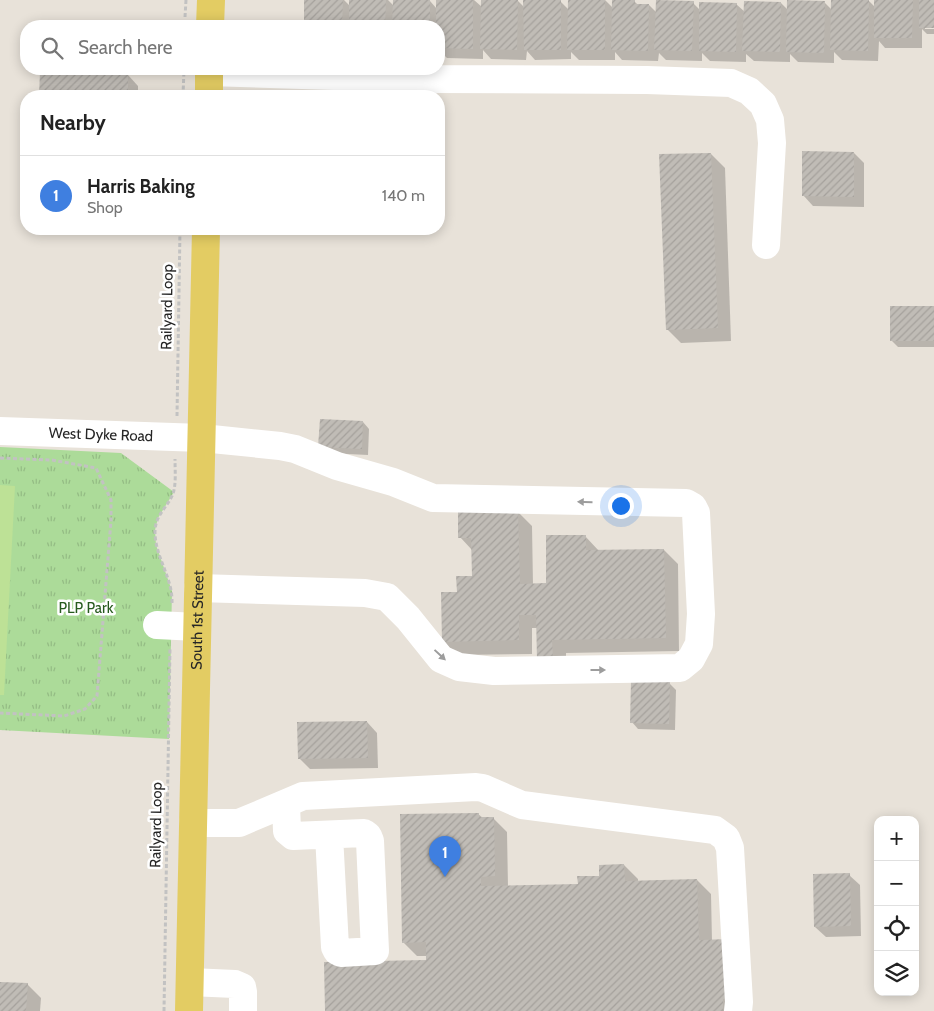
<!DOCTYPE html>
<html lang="en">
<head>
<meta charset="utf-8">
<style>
  body { margin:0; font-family:Cabin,sans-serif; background:#f6f6f6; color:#222 }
  .controls { position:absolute; right:15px; bottom:15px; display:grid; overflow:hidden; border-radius:10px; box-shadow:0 2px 12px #0003 }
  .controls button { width:45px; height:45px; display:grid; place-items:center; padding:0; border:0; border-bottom:1px solid #e0e0e0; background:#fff; color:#222; font:25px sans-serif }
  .you { position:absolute; left:620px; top:505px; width:18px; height:18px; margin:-12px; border:4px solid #fff; border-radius:50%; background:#1a73e8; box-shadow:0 0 0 8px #1a73e833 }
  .badge { display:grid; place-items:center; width:32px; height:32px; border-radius:50%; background:#db2777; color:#fff; font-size:16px; font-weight:700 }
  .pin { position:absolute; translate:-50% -41px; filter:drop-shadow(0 1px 2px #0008) }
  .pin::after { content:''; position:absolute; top:26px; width:18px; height:15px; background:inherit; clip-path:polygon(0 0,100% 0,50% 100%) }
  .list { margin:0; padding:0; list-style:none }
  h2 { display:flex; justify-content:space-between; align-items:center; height:65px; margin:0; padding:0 20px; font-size:21px }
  h2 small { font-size:16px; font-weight:400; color:#767676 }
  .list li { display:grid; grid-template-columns:32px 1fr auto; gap:15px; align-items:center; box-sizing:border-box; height:80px; padding:0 20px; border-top:1px solid #e0e0e0 }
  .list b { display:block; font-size:19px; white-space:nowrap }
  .list p { margin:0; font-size:16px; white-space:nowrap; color:#767676 }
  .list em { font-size:16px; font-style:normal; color:#767676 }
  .icon { flex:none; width:28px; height:28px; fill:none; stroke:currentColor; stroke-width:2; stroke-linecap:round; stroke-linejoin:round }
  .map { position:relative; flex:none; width:934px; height:1011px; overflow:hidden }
  .search { position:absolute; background:#fff; box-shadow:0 2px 12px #0003; left:20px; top:20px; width:425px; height:55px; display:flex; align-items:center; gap:12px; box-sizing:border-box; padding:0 18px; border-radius:20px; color:#767676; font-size:19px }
  .panel { position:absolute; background:#fff; box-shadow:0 2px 12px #0003; left:20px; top:90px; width:425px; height:145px; border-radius:20px }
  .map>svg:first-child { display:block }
</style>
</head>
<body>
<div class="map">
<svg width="934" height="1011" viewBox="0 0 934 1011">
  <defs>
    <pattern id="park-tufts" width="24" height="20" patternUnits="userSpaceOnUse" patternTransform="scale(1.25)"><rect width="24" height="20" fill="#acdb99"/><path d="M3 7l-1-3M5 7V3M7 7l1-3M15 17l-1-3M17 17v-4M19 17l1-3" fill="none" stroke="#94bc84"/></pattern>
    <pattern id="building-hatch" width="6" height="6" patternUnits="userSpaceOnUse" patternTransform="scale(1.25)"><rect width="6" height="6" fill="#c0bcb6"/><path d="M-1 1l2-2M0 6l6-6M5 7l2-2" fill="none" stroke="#a5a19c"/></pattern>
  </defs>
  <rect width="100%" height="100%" fill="#e8e2d9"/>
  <!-- park -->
  <polygon fill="url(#park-tufts)" points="0,447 121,453 174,492 158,518 155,530 156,545 172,591 169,739 0,730"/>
  <!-- pitch -->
  <polygon fill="#bde196" points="0,485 15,486 4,695 0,695"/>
  <!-- shadow -->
  <g fill="#0003">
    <polygon points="306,0 344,0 350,6 350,0 388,0 394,6 430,1 437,9 437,0 474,0 482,7 482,0 517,0 525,8 560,1 569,10 605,0 613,8 634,1 638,5 649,5 657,13 693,3 700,10 736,4 745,12 781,3 788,10 824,2 832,10 832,0 868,0 875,7 876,0 934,0 934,27 925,26 925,29 934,29 934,34 927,34 922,29 922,48 885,48 879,41 878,61 842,60 834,52 834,63 798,62 790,54 790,62 754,61 746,54 746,62 710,61 702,53 702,61 666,60 659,53 658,61 622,60 615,52 615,60 579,60 571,52 571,59 535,60 527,51 526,60 491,59 483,50 483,59 447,58 440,51 439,58 439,26 305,26"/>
    <polygon points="41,72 128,75 138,86 138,96 40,96"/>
    <polygon points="854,153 864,163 864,207 813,206 803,195"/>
    <polygon points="711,154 725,168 731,341 681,343 667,329"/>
    <polygon points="55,229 113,229 112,234 59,233"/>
    <polygon points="934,307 934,347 898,347 891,340"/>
    <polygon points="363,422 369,429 368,455 327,453 320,446"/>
    <polygon points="518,512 532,526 533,585 548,584 585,536 599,551 664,550 678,564 679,651 566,653 566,673 552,674 537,628 532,628 532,654 457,655 443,641 458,593 473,577 472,550 460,537"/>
    <polygon points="669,683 676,690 675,730 638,729 632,722"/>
    <polygon points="367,722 377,733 378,768 310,769 299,758"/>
    <polygon points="478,814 483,818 493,818 507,832 508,887 579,886 624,865 638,879 638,882 697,880 711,894 712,941 744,1011 326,1011 427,961 427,956 417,956 403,942"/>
    <polygon points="849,875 860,885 861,936 826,937 815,927"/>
    <polygon points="0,983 27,984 41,998 40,1011 0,1011"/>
  </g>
  <!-- building -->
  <g fill="url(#building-hatch)">
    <polygon points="304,0 343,0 342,26 304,26"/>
    <polygon points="349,0 386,0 385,26 349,26"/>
    <polygon points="393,0 430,0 430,26 392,26"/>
    <polygon points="436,0 473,0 473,49 439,48 439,26 436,26"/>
    <polygon points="481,0 518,0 517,50 480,49"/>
    <polygon points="523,0 561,0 561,50 524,50"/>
    <polygon points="568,0 605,0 605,50 567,50"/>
    <polygon points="612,0 635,0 635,4 649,4 648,51 611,50"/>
    <polygon points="656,0 694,1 692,51 654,50"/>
    <polygon points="787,0 825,1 824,53 786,52"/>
    <polygon points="831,0 869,0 868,51 830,50"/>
    <polygon points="874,0 913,0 912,38 874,38"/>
    <rect x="919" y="0" width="15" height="28"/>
    <polygon points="744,1 781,2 780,52 742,51"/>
    <polygon points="699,2 737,3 736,52 699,51"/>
    <polygon points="40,71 128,74 128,96 39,96"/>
    <polygon points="802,151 854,152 854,197 802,196"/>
    <polygon points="711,153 718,328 666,330 659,154"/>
    <rect x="890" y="306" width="44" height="35"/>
    <polygon points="320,419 363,421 362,449 318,447"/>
    <polygon points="518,511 520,584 546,583 546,535 586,535 586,550 664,549 666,638 552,640 553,660 537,660 536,615 519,615 519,640 442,642 441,592 457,592 456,576 472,576 471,538 458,538 458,512"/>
    <polygon points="631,681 670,682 669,724 630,723"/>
    <polygon points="367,721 368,758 298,759 297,722"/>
    <polygon points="479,813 479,817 494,817 495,876 481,877 481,886 578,884 577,876 599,876 599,865 624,864 625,881 697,879 699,940 730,939 731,999 723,999 723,1011 325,1011 324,962 426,960 426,942 402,943 400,814"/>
    <polygon points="850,873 851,926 814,927 813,874"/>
    <polygon points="0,982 28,983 26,1011 0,1011"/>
  </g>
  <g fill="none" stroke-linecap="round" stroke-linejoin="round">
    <!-- path -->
    <g stroke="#c2c2c2" stroke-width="3" stroke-dasharray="4 2.5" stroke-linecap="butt">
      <polyline points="185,17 186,0"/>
      <polyline points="183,96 184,69"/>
      <polyline points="177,416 180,229"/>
      <polyline points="0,458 52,460 96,468 111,500 111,520 97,696 85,709 64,716 0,713"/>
      <path d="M172 603C173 578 155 557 155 532 155 513 171 505 174 490 176 481 175 469 175 459"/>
      <polyline points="164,1011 170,647"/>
    </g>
    <!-- minor -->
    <g stroke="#fff" stroke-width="28">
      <polyline points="209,72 430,79 647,80 731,83 749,91 763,104 770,120 772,143 766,245"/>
      <path id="s1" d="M0 431 202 438 280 446 295 449 337 466 393 482 433 498 686 503 693 507 696 513 701 614 699 644 691 659 680 668 494 671 459 667 441 659 408 618 387 597 365 593 198 588"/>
      <polyline points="157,625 197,627"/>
      <polyline points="286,804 287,831 293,836 364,833 368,836 370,841 375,951 341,953 337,951 335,947 329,835"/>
      <polyline points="193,823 239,823 303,796 476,787 483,788 522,805 715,830 726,838 730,848 739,1002 738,1011"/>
      <polyline points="190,982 235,984 242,987 243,992 243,1011"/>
    </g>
    <!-- major -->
    <g stroke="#e3cc63" stroke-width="28">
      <polyline points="210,26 211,0"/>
      <polyline points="209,96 209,69"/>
      <path id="s2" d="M189 1011 206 229"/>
    </g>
  </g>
  <!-- one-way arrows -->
  <defs><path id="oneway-solid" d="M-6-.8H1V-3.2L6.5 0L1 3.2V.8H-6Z" transform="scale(1.25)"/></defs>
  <g fill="#9d9d9d">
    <use href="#oneway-solid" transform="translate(585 502) rotate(-179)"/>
    <use href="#oneway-solid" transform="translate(440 655) rotate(43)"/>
    <use href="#oneway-solid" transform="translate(598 670)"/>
  </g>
  <g text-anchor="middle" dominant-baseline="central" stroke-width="5" stroke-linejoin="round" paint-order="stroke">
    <!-- street labels -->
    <g font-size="15" fill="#262626" stroke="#fff">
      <text transform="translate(167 307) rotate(-89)">Railyard Loop</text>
      <text stroke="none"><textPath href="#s1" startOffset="101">West Dyke Road</textPath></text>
      <text stroke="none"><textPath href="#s2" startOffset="391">South 1st Street</textPath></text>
      <text transform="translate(156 825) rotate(-89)">Railyard Loop</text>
    </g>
    <!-- park labels -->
    <g font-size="15" fill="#285b1f" stroke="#fff">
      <text x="86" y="608">PLP Park</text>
    </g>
  </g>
</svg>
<div class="controls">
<button>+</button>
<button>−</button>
<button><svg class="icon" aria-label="locate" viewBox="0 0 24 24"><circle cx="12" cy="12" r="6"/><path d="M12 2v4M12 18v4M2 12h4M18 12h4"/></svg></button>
<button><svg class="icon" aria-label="layers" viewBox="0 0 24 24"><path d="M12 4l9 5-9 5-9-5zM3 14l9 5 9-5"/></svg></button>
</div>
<div class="you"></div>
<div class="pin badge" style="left:445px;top:877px;background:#3f7fe0">1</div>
<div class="search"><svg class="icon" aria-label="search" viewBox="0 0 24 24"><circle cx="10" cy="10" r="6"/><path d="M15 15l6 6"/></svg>Search here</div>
<section class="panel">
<h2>Nearby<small></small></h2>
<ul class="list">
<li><span class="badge" style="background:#3f7fe0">1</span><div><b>Harris Baking</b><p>Shop</p></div><em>140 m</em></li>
</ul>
</section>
</div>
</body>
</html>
